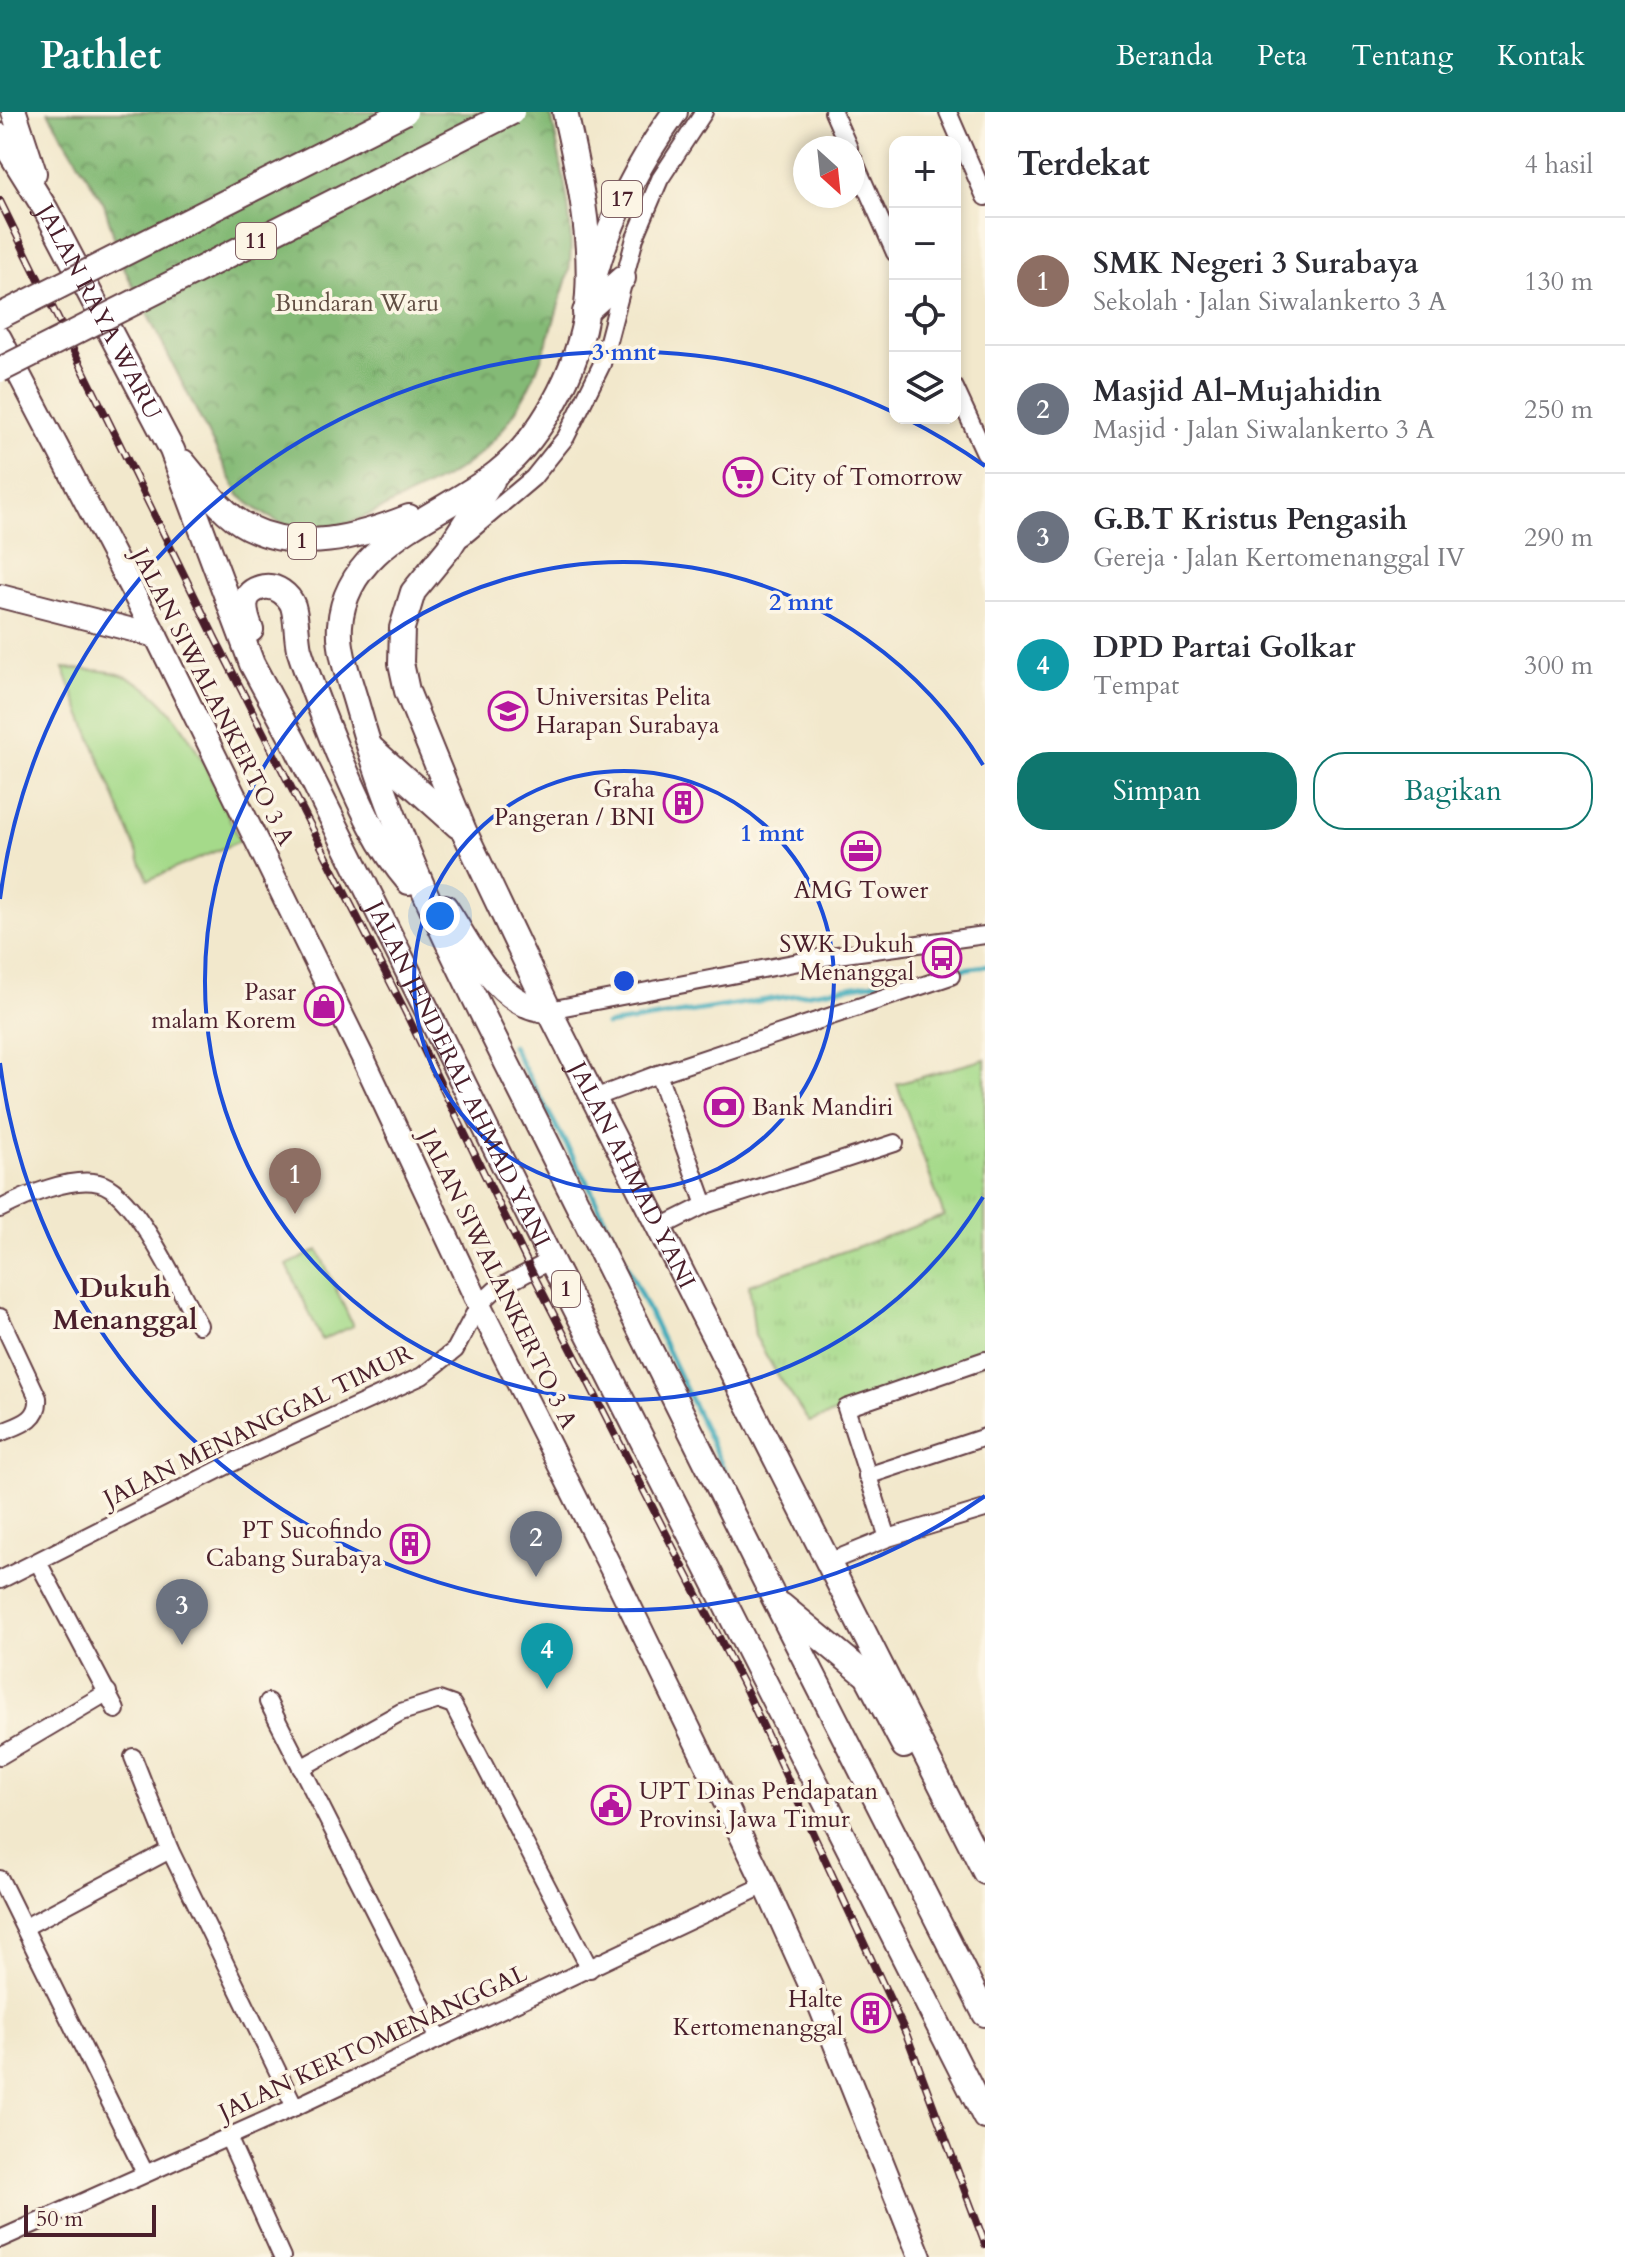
<!DOCTYPE html>
<html lang="id">
<head>
<meta charset="utf-8">
<style>
  body { margin:0; font-family:Cardo,serif; background:#f2f2f3; color:#2b2b33 }
  .controls { position:absolute; right:24px; top:24px; display:grid; overflow:hidden; border-radius:16px; box-shadow:0 4px 12px #0003 }
  .controls button { width:72px; height:72px; display:grid; place-items:center; padding:0; border:0; border-bottom:2px solid #e1e1e2; background:#fff; color:#2b2b33; font:40px sans-serif }
  .compass { position:absolute; left:793px; top:24px; width:72px; height:72px; border-radius:50%; background:#fff; box-shadow:0 4px 12px #0003; rotate:153deg }
  .scale { position:absolute; left:24px; bottom:20px; width:132px; box-sizing:border-box; padding-left:8px; border:4px solid #4a1f2b; border-top:0; font-size:22px; line-height:28px; white-space:nowrap; color:#4a1f2b; -webkit-text-stroke:6px #fcf5e5; paint-order:stroke }
  .you { position:absolute; left:440px; top:804px; width:28px; height:28px; margin:-20px; border:6px solid #fff; border-radius:50%; background:#1a73e8; box-shadow:0 0 0 12px #1a73e833 }
  .badge { display:grid; place-items:center; width:52px; height:52px; border-radius:50%; background:#0f766e; color:#fff; font-size:26px; font-weight:700 }
  .pin { position:absolute; translate:-50% -66px; filter:drop-shadow(0 2px 4px #0008) }
  .pin::after { content:''; position:absolute; top:42px; width:28px; height:24px; background:inherit; clip-path:polygon(0 0,100% 0,50% 100%) }
  .list { margin:0; padding:0; list-style:none }
  h2 { display:flex; justify-content:space-between; align-items:center; height:104px; margin:0; padding:0 32px; font-size:34px }
  h2 small { font-size:26px; font-weight:400; color:#7c7c81 }
  .list li { display:grid; grid-template-columns:52px 1fr auto; gap:24px; align-items:center; box-sizing:border-box; height:128px; padding:0 32px; border-top:2px solid #e1e1e2 }
  .list b { display:block; font-size:30px; white-space:nowrap }
  .list p { margin:0; font-size:26px; white-space:nowrap; color:#7c7c81 }
  .list em { font-size:26px; font-style:normal; color:#7c7c81 }
  .actions { display:flex; gap:16px; padding:24px 32px }
  .actions a { flex:1; padding:18px 0; border:2px solid #0f766e; border-radius:32px; text-align:center; font-size:28px; color:#0f766e }
  .actions .main { background:#0f766e; color:#fff }
  .icon { flex:none; width:44px; height:44px; fill:none; stroke:currentColor; stroke-width:2; stroke-linecap:round; stroke-linejoin:round }
  .map { position:relative; flex:none; width:985px; height:2145px; overflow:hidden }
  header { display:flex; align-items:center; gap:48px; box-sizing:border-box; height:112px; padding:0 40px; background:#0f766e; color:#fff }
  header strong { font-size:38px }
  nav { display:flex; gap:44px; margin-inline-start:auto; font-size:28px }
  main { display:flex }
  aside { flex:1; background:#fff }
  .map>svg:first-child { display:block }
</style>
</head>
<body>
<header>
<strong>Pathlet</strong>
<nav><a>Beranda</a><a>Peta</a><a>Tentang</a><a>Kontak</a></nav>
</header>
<main>
<div class="map">
<svg width="985" height="2145" viewBox="0 0 985 2145">
  <defs>
    <pattern id="grass-tufts" width="24" height="20" patternUnits="userSpaceOnUse" patternTransform="scale(2)"><rect width="24" height="20" fill="#a5da8a"/><path d="M3 7l-1-3M5 7V3M7 7l1-3M15 17l-1-3M17 17v-4M19 17l1-3" fill="none" stroke="#90bb77"/></pattern>
    <pattern id="forest-crowns" width="20" height="18" patternUnits="userSpaceOnUse" patternTransform="scale(2)"><rect width="20" height="18" fill="#84ba76"/><path d="M2 6a3 3 0 1 1 6 0M12 15a3 3 0 1 1 6 0" fill="none" stroke="#6e9761"/></pattern>
  </defs>
  <rect width="100%" height="100%" fill="#fcf5e5"/>
  <filter id="ink" filterUnits="userSpaceOnUse"><feTurbulence type="fractalNoise" baseFrequency=".0125" numOctaves="2"/><feDisplacementMap in="SourceGraphic" scale="16" xChannelSelector="R" yChannelSelector="G"/><feConvolveMatrix kernelMatrix="1 2 1 2 8 2 1 2 1" color-interpolation-filters="sRGB"/></filter>
  <filter id="wash" filterUnits="userSpaceOnUse"><feTurbulence type="fractalNoise" baseFrequency=".006" numOctaves="4" result="noise"/><feDisplacementMap in="SourceGraphic" scale="32" xChannelSelector="R" yChannelSelector="G"/><feGaussianBlur stdDeviation="1.8" result="paint"/><feColorMatrix in="noise" values="0 0 0 0 0 0 0 0 0 0 0 0 0 0 0 0 0 1.4 0 .05"/><feComposite in="paint" operator="in"/></filter>
  <g filter="url(#wash)">
    <rect width="100%" height="100%" fill="#f2e8cc"/>
    <!-- grass -->
    <polygon fill="url(#grass-tufts)" stroke="#787c5a" stroke-width="2" points="985,947 985,1251 809,1310 775,1259 755,1224 749,1173 944,1104 897,972"/>
    <!-- forest -->
    <path fill="url(#forest-crowns)" stroke="#676c50" stroke-width="2" d="M48 0H548L552 7C561 54 574 103 570 151 569 165 562 179 559 192 542 252 519 314 467 352 444 369 413 381 387 394 328 425 290 429 239 383L123 154 104 92Z"/>
    <!-- garden -->
    <g fill="#a5da8a" stroke="#787c5a" stroke-width="2">
      <path d="M63 556C82 558 107 557 125 564 184 587 213 674 240 729L148 768Z"/>
      <polygon points="318,1138 353,1214 322,1228 287,1153"/>
    </g>
    <g fill="none" stroke-linecap="round" stroke-linejoin="round">
      <!-- stream -->
      <g stroke="#3baaba" stroke-width="5">
        <polyline points="950,859 985,854"/>
        <polyline points="606,913 937,861"/>
        <polyline points="512,934 589,1074 750,1412"/>
      </g>
    </g>
  </g>
  <g filter="url(#ink)">
    <g fill="none" stroke-linecap="round" stroke-linejoin="round">
      <!-- minor casing -->
      <g stroke="#633d43" stroke-width="20">
        <g id="minor">
          <polyline points="833,0 849,36"/>
          <polyline points="948,0 985,85"/>
          <polyline points="853,46 895,141"/>
          <polyline points="955,276 985,341"/>
          <polyline points="463,425 533,366 566,325 602,252 635,126 660,67 704,0"/>
          <polyline points="549,898 830,844 985,823"/>
          <polyline points="658,962 705,1093 895,1031"/>
          <polyline points="594,986 658,962 951,864"/>
          <path d="M0 1097C25 1084 71 1064 99 1071 135 1079 180 1180 199 1213"/>
          <polyline points="659,1116 705,1093"/>
          <path d="M0 1205 38 1286C40 1309 18 1313 0 1321"/>
          <polyline points="867,1364 985,1325"/>
          <polyline points="888,1426 846,1296 985,1248"/>
          <polyline points="38,1450 116,1598"/>
          <polyline points="829,1450 888,1426 985,1397"/>
          <polyline points="0,1468 246,1344 422,1264 455,1238 479,1193 495,1178 551,1148"/>
          <polyline points="268,1590 439,1927"/>
          <polyline points="0,1644 108,1580"/>
          <polyline points="133,1645 170,1738 295,1995"/>
          <polyline points="301,1656 401,1600 439,1588 453,1593 590,1857"/>
          <polyline points="0,1767 145,2061"/>
          <polyline points="25,1815 170,1738"/>
          <polyline points="228,2025 282,2145"/>
          <polyline points="0,2127 295,1995 765,1773"/>
        </g>
      </g>
      <!-- major casing -->
      <g stroke="#633d43" stroke-width="26">
        <g id="major">
          <polyline points="0,226 156,524 363,946 479,1193 619,1472 765,1773 821,1897 920,2145"/>
          <polyline points="0,484 156,524"/>
        </g>
      </g>
      <!-- highway casing -->
      <g stroke="#633d43" stroke-width="28">
        <g id="highway">
          <polyline points="14,0 34,61"/>
          <path d="M565 0C578 58 592 122 588 182 585 244 546 322 497 361 443 404 346 430 340 513 338 541 351 571 358 597 400 747 474 885 543 1023 688 1317 836 1610 985 1902"/>
          <path id="s1" d="M0 24 46 98 172 338 252 552 295 632 551 1148 985 2005"/>
          <path d="M595 162C612 102 639 50 675 0"/>
          <polyline points="585,200 623,166"/>
          <path d="M183 350C201 371 222 402 248 415 301 441 356 426 409 405"/>
          <path id="s2" d="M492 369 449 436 413 480 402 516 401 551 407 579 464 719 549 898 985 1760"/>
          <path d="M251 518C244 500 239 480 264 475 276 473 289 483 293 494 297 507 296 523 299 537 310 572 324 606 338 641 358 687 376 732 409 770"/>
          <polyline points="370,635 458,714"/>
          <path d="M445 795C470 832 497 896 549 898"/>
          <polyline points="781,1493 867,1564 904,1634"/>
        </g>
      </g>
      <!-- minor -->
      <use href="#minor" stroke="#fff" stroke-width="16"/>
      <!-- major -->
      <use href="#major" stroke="#fff" stroke-width="22"/>
      <!-- highway -->
      <use href="#highway" stroke="#fff" stroke-width="24"/>
      <!-- rail casing -->
      <g stroke="#4a1f2b" stroke-width="8">
        <polyline id="rail" points="0,89 216,528 404,897 531,1158 747,1580 907,1924 985,2132"/>
      </g>
      <!-- rail -->
      <use href="#rail" stroke="#fcf5e5" stroke-width="5" stroke-dasharray="15" stroke-linecap="butt"/>
      <!-- highway-bridge casing -->
      <g stroke="#633d43" stroke-width="28" stroke-linecap="butt">
        <g id="highway-bridge">
          <polyline points="0,204 405,0"/>
          <polyline points="0,258 512,0"/>
        </g>
      </g>
      <!-- highway-bridge -->
      <use href="#highway-bridge" stroke="#fff" stroke-width="24"/>
    </g>
  </g>
  <!-- distance rings -->
  <g fill="none" stroke="#1d4ed8" stroke-width="4">
    <circle cx="624" cy="869" r="210"/>
    <path d="M983 1085A419 419 0 1 1 983 653"/>
    <path d="M985 1384A629 629 0 0 1 0 951M0 787A629 629 0 0 1 895 301M905 306A629 629 0 0 1 985 354"/>
  </g>
  <!-- icons -->
  <defs>
    <g id="supermarket-ring" transform="scale(2)"><circle r="9.5" fill="#fcf5e5" stroke="#b5179e" stroke-width="1.5"/><path d="M-6-5.5h2.5l.6 2H6L4.5 2H-2.5L-4.4-4H-6ZM-1.5 3.2a1.3 1.3 0 1 0 .1 0ZM3 3.2a1.3 1.3 0 1 0 .1 0Z" fill="#b5179e"/></g>
    <g id="university-ring" transform="scale(2)"><circle r="9.5" fill="#fcf5e5" stroke="#b5179e" stroke-width="1.5"/><path d="M0-5L7-2L0 1L-7-2ZM-4 1L0 2.5L4 1V4Q0 6-4 4Z" fill="#b5179e"/></g>
    <g id="building-ring" transform="scale(2)"><circle r="9.5" fill="#fcf5e5" stroke="#b5179e" stroke-width="1.5"/><path d="M-4-6H4V6H1V3H-1V6H-4ZM-2.5-4.3h1.7v1.8h-1.7ZM.8-4.3h1.7v1.8H.8ZM-2.5-1h1.7V.8h-1.7ZM.8-1h1.7V.8H.8Z" fill="#b5179e"/></g>
    <g id="office-ring" transform="scale(2)"><circle r="9.5" fill="#fcf5e5" stroke="#b5179e" stroke-width="1.5"/><path d="M-6-3h4V-5.5h4V-3h4V5H-6ZM-1-4.5V-3h2v-1.5ZM-6 0V1H6V0Z" fill="#b5179e"/></g>
    <g id="bus-ring" transform="scale(2)"><circle r="9.5" fill="#fcf5e5" stroke="#b5179e" stroke-width="1.5"/><path d="M-5-6H5V4H4V6H2V4H-2V6H-4V4H-5ZM-3.5-4V0h7V-4ZM-3.5 1.2v1.5H-2V1.2ZM2 1.2v1.5H3.5V1.2Z" fill="#b5179e"/></g>
    <g id="shop-ring" transform="scale(2)"><circle r="9.5" fill="#fcf5e5" stroke="#b5179e" stroke-width="1.5"/><path d="M-5-2.5h2.3a2.7 3.5 0 0 1 5.4 0H5L5.5 6h-11ZM-1.5-2.5h3a1.5 2.3 0 0 0-3 0Z" fill="#b5179e"/></g>
    <g id="bank-ring" transform="scale(2)"><circle r="9.5" fill="#fcf5e5" stroke="#b5179e" stroke-width="1.5"/><path d="M-6-4H6V4H-6ZM0-2.3a2.3 2.3 0 1 0 0 4.6a2.3 2.3 0 1 0 0-4.6Z" fill="#b5179e"/></g>
    <g id="civic-ring" transform="scale(2)"><circle r="9.5" fill="#fcf5e5" stroke="#b5179e" stroke-width="1.5"/><path d="M-.6-6.5H3V-4.5H.6V-3L4-1V1h2V6H-6V1h2V-1L-.6-3ZM-1.2 2.5V6h2.4V2.5Z" fill="#b5179e"/></g>
  </defs>
  <g fill-rule="evenodd">
    <use href="#supermarket-ring" x="743" y="365"/>
    <use href="#university-ring" x="508" y="599"/>
    <use href="#building-ring" x="683" y="691"/>
    <use href="#office-ring" x="861" y="739"/>
    <use href="#bus-ring" x="942" y="846"/>
    <use href="#shop-ring" x="324" y="894"/>
    <use href="#bank-ring" x="724" y="995"/>
    <use href="#building-ring" x="410" y="1432"/>
    <use href="#civic-ring" x="611" y="1693"/>
    <use href="#building-ring" x="871" y="1901"/>
  </g>
  <g text-anchor="middle" dominant-baseline="central" stroke-width="7" stroke-linejoin="round" paint-order="stroke">
    <!-- shield labels -->
    <g fill="#fcf5e5" stroke="#7f5f63" stroke-width="2">
      <rect x="602" y="69" width="40" height="36" rx="6"/>
      <rect x="236" y="111" width="40" height="36" rx="6"/>
      <rect x="288" y="411" width="28" height="36" rx="6"/>
      <rect x="552" y="1159" width="28" height="36" rx="6"/>
    </g>
    <g font-size="22" font-weight="bold" fill="#4a1f2b">
      <text x="622" y="87">17</text>
      <text x="256" y="129">11</text>
      <text x="302" y="429">1</text>
      <text x="566" y="1177">1</text>
    </g>
    <!-- park labels -->
    <g font-size="24" fill="#614e43" stroke="#fcf5e5">
      <text x="357" y="191">Bundaran Waru</text>
    </g>
    <!-- street labels -->
    <g font-size="24" fill="#4a1f2b" stroke="#fcf5e5">
      <text stroke="none"><textPath href="#s1" startOffset="202">JALAN RAYA WARU</textPath></text>
      <text transform="translate(213 585) rotate(63)">JALAN SIWALANKERTO 3 A</text>
      <text stroke="none"><textPath href="#s1" startOffset="1046">JALAN JENDERAL AHMAD YANI</textPath></text>
      <text stroke="none"><textPath href="#s2" startOffset="772">JALAN AHMAD YANI</textPath></text>
      <text transform="translate(498 1167) rotate(64)">JALAN SIWALANKERTO 3 A</text>
      <text transform="translate(258 1314) rotate(-26)">JALAN MENANGGAL TIMUR</text>
      <text transform="translate(373 1931) rotate(-25)">JALAN KERTOMENANGGAL</text>
    </g>
    <!-- poi labels -->
    <g font-size="24" fill="#4a1f2b" stroke="#fcf5e5" text-anchor="end">
      <text x="771" y="365" text-anchor="start">City of Tomorrow</text>
      <text x="536" y="585" text-anchor="start">Universitas Pelita<tspan x="536" dy="28">Harapan Surabaya</tspan></text>
      <text x="655" y="677">Graha<tspan x="655" dy="28">Pangeran / BNI</tspan></text>
      <text x="861" y="778" text-anchor="middle">AMG Tower</text>
      <text x="914" y="832">SWK Dukuh<tspan x="914" dy="28">Menanggal</tspan></text>
      <text x="296" y="880">Pasar<tspan x="296" dy="28">malam Korem</tspan></text>
      <text x="752" y="995" text-anchor="start">Bank Mandiri</text>
      <text x="382" y="1418">PT Sucofindo<tspan x="382" dy="28">Cabang Surabaya</tspan></text>
      <text x="639" y="1679" text-anchor="start">UPT Dinas Pendapatan<tspan x="639" dy="28">Provinsi Jawa Timur</tspan></text>
      <text x="843" y="1887">Halte<tspan x="843" dy="28">Kertomenanggal</tspan></text>
    </g>
    <!-- quarter labels -->
    <g font-size="28" font-weight="bold" fill="#4a1f2b" stroke="#fcf5e5">
      <text x="125" y="1176">Dukuh<tspan x="125" dy="32">Menanggal</tspan></text>
    </g>
  </g>
  <circle cx="624" cy="869" r="12" fill="#1d4ed8" stroke="#fcf5e5" stroke-width="4"/>
  <g font-size="24" text-anchor="middle" font-weight="bold" fill="#1d4ed8" stroke="#fcf5e5" stroke-width="7" stroke-linejoin="round" paint-order="stroke">
    <text x="624" y="248">3 mnt</text>
    <text x="801" y="498">2 mnt</text>
    <text x="772" y="729">1 mnt</text>
  </g>
</svg>
<div class="controls">
<button>+</button>
<button>−</button>
<button><svg class="icon" aria-label="locate" viewBox="0 0 24 24"><circle cx="12" cy="12" r="6"/><path d="M12 2v4M12 18v4M2 12h4M18 12h4"/></svg></button>
<button><svg class="icon" aria-label="layers" viewBox="0 0 24 24"><path d="M12 4l9 5-9 5-9-5zM3 14l9 5 9-5"/></svg></button>
</div>
<svg class="compass" viewBox="-18 -18 36 36"><path d="M0-13l5 13h-10z" fill="#e53935"/><path d="M0 13l5-13h-10z" fill="#7c7c81"/></svg>
<div class="scale">50 m</div>
<div class="you"></div>
<div class="pin badge" style="left:295px;top:1102px;background:#8d6e63">1</div>
<div class="pin badge" style="left:536px;top:1465px;background:#6b7280">2</div>
<div class="pin badge" style="left:182px;top:1533px;background:#6b7280">3</div>
<div class="pin badge" style="left:547px;top:1577px;background:#0f9aa8">4</div>
</div>
<aside>
<h2>Terdekat<small>4 hasil</small></h2>
<ul class="list">
<li><span class="badge" style="background:#8d6e63">1</span><div><b>SMK Negeri 3 Surabaya</b><p>Sekolah · Jalan Siwalankerto 3 A</p></div><em>130 m</em></li>
<li><span class="badge" style="background:#6b7280">2</span><div><b>Masjid Al-Mujahidin</b><p>Masjid · Jalan Siwalankerto 3 A</p></div><em>250 m</em></li>
<li><span class="badge" style="background:#6b7280">3</span><div><b>G.B.T Kristus Pengasih</b><p>Gereja · Jalan Kertomenanggal IV</p></div><em>290 m</em></li>
<li><span class="badge" style="background:#0f9aa8">4</span><div><b>DPD Partai Golkar</b><p>Tempat</p></div><em>300 m</em></li>
</ul>
<div class="actions"><a class="main">Simpan</a><a>Bagikan</a></div>
</aside>
</main>
</body>
</html>
